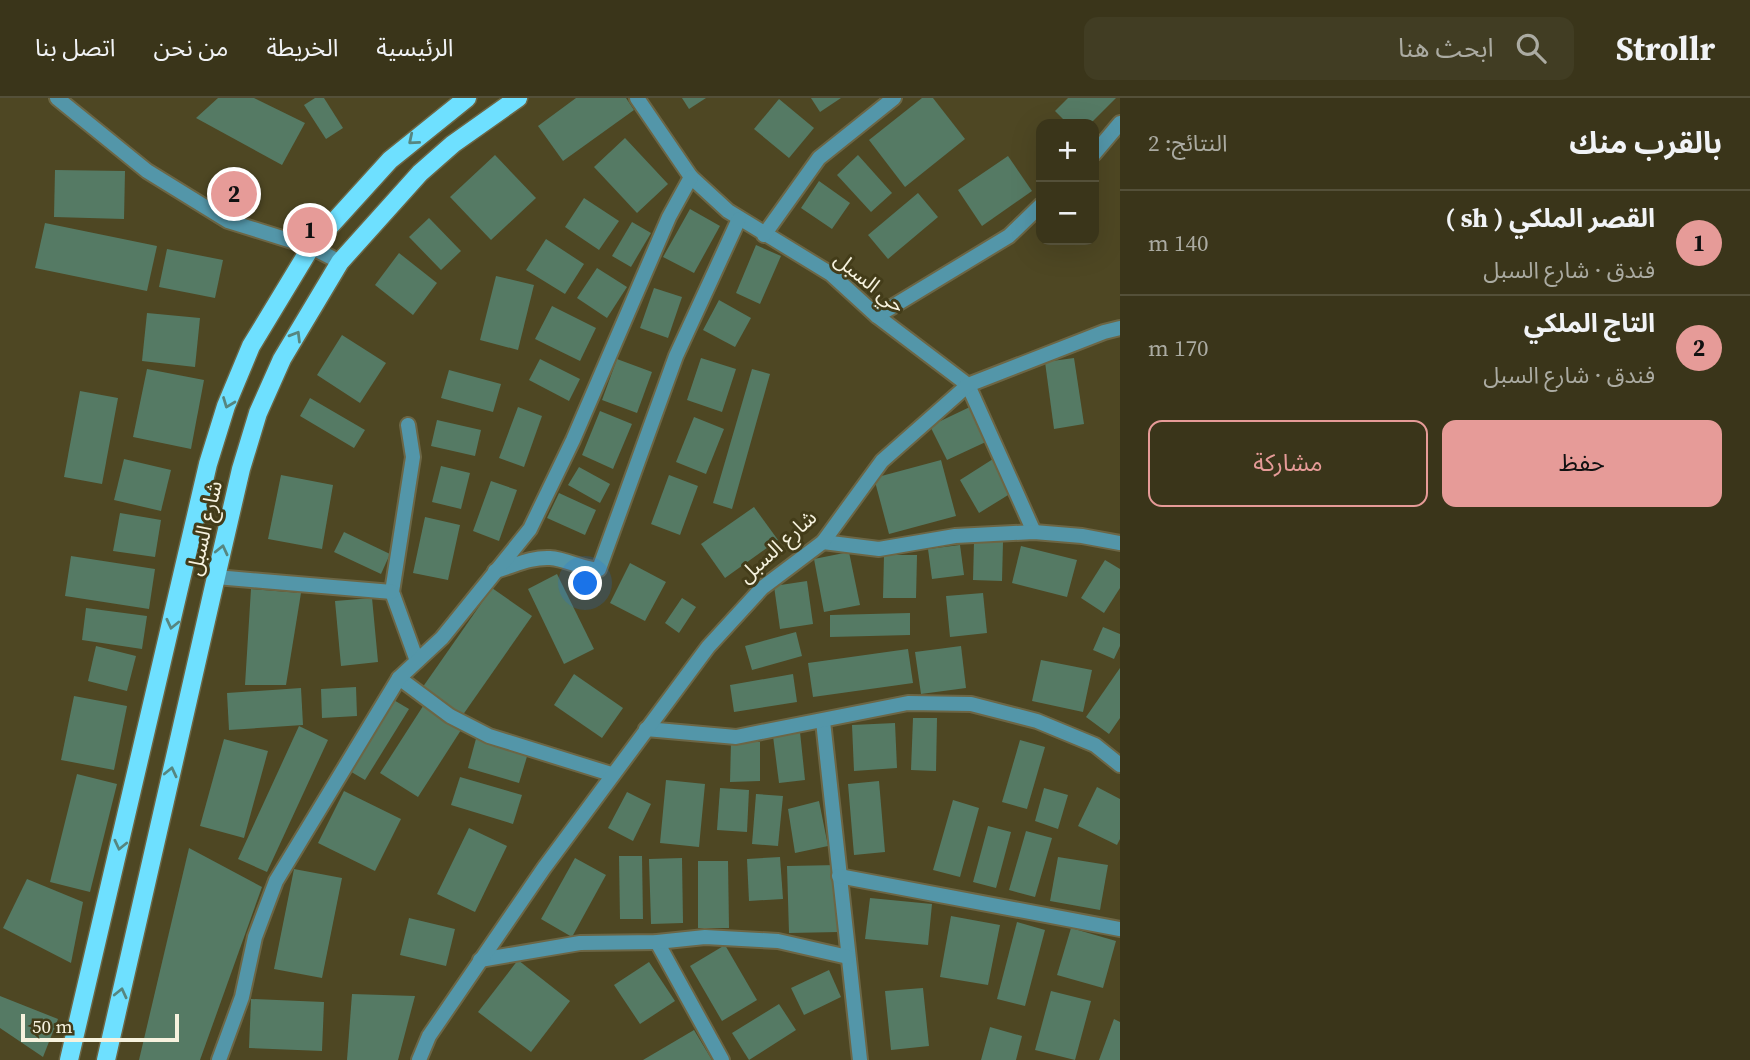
<!DOCTYPE html>
<html lang="ar">
<head>
<meta charset="utf-8">
<style>
  body { margin:0; font-family:"Source Serif 4","Noto Sans Arabic",serif; background:#413d23; color:#f1f3f6; direction:rtl }
  .controls { position:absolute; right:21px; top:21px; display:grid; overflow:hidden; border-radius:14px; box-shadow:0 7px 28px #0002 }
  .controls button { width:63px; height:63px; display:grid; place-items:center; padding:0; border:0; border-bottom:2px solid #545039; background:#3a351a; color:#f1f3f6; font:35px sans-serif }
  .scale { position:absolute; left:21px; bottom:18px; width:158px; box-sizing:border-box; padding-left:7px; border:4px solid #f6f2de; border-top:0; font-size:19px; line-height:24px; white-space:nowrap; color:#f6f2de; -webkit-text-stroke:5px #433c19; paint-order:stroke }
  .you { position:absolute; left:586px; top:486px; width:24px; height:24px; margin:-18px; border:5px solid #fff; border-radius:50%; background:#1a73e8; box-shadow:0 0 0 10px #1a73e833 }
  .badge { display:grid; place-items:center; width:46px; height:46px; border-radius:50%; background:#e69b98; color:#111; font-size:23px; font-weight:700 }
  .pin { position:absolute; translate:-50% -50%; border:4px solid #fff; box-shadow:0 2px 7px #0006 }
  .list { margin:0; padding:0; list-style:none }
  h2 { display:flex; justify-content:space-between; align-items:center; height:91px; margin:0; padding:0 28px; font-size:30px }
  h2 small { font-size:23px; font-weight:400; color:#ababa2 }
  .list li { display:grid; grid-template-columns:46px 1fr auto; gap:21px; align-items:center; box-sizing:border-box; height:105px; padding:0 28px; border-top:2px solid #545039 }
  .list b { display:block; font-size:26px; white-space:nowrap }
  .list p { margin:0; font-size:23px; white-space:nowrap; color:#ababa2 }
  .list em { font-size:23px; font-style:normal; color:#ababa2 }
  .actions { display:flex; gap:14px; padding:21px 28px }
  .actions a { flex:1; padding:16px 0; border:2px solid #e69b98; border-radius:14px; text-align:center; font-size:24px; color:#e69b98 }
  .actions .main { background:#e69b98; color:#111 }
  .icon { flex:none; width:38px; height:38px; fill:none; stroke:currentColor; stroke-width:2; stroke-linecap:round; stroke-linejoin:round }
  .map { position:relative; flex:none; width:1120px; height:962px; overflow:hidden; direction:ltr }
  header { display:flex; align-items:center; gap:42px; box-sizing:border-box; height:98px; padding:0 35px; background:#3a351a; border-bottom:2px solid #545039 }
  header strong { font-size:33px }
  nav { display:flex; gap:38px; margin-inline-start:auto; font-size:24px }
  .search { width:490px; height:63px; background:#413d23; display:flex; align-items:center; gap:18px; box-sizing:border-box; padding:0 24px; border-radius:14px; color:#ababa2; font-size:26px }
  main { display:flex }
  aside { flex:1; background:#3a351a }
  .map>svg:first-child { display:block }
</style>
</head>
<body>
<header>
<strong>Strollr</strong>
<div class="search"><svg class="icon" aria-label="search" viewBox="0 0 24 24"><circle cx="10" cy="10" r="6"/><path d="M15 15l6 6"/></svg>ابحث هنا</div>
<nav><a>الرئيسية</a><a>الخريطة</a><a>من نحن</a><a>اتصل بنا</a></nav>
</header>
<main>
<aside>
<h2>بالقرب منك<small>النتائج: 2</small></h2>
<ul class="list">
<li><span class="badge">1</span><div><b>القصر الملكي ( sh )</b><p>فندق · شارع السبل</p></div><em>140 m</em></li>
<li><span class="badge">2</span><div><b>التاج الملكي</b><p>فندق · شارع السبل</p></div><em>170 m</em></li>
</ul>
<div class="actions"><a class="main">حفظ</a><a>مشاركة</a></div>
</aside>
<div class="map">
<svg width="1120" height="962" viewBox="0 0 1120 962">
  <rect width="100%" height="100%" fill="#4e4723"/>
  <!-- building -->
  <g fill="#557a64">
    <polygon points="218,0 254,0 305,25 282,67 196,20"/>
    <polygon points="315,0 324,0 343,30 326,41 304,7"/>
    <polygon points="576,0 626,0 634,12 563,63 538,28"/>
    <polygon points="682,0 706,0 689,11"/>
    <polygon points="811,0 841,0 820,14"/>
    <polygon points="922,0 933,0 965,41 905,89 869,42"/>
    <polygon points="1068,0 1116,0 1090,26 1068,26 1055,13"/>
    <polygon points="779,1 814,30 789,60 754,31"/>
    <polygon points="625,40 668,86 637,115 594,69"/>
    <polygon points="495,57 536,100 491,142 450,99"/>
    <polygon points="858,57 892,95 871,114 837,77"/>
    <polygon points="1008,58 1032,93 982,128 958,92"/>
    <polygon points="55,72 125,73 124,121 54,119"/>
    <polygon points="819,83 850,105 832,131 801,110"/>
    <polygon points="918,95 938,119 888,161 868,137"/>
    <polygon points="584,100 619,123 599,152 565,129"/>
    <polygon points="690,111 720,128 694,175 663,159"/>
    <polygon points="429,120 461,153 441,172 409,139"/>
    <polygon points="632,124 651,135 631,169 612,158"/>
    <polygon points="45,125 157,148 147,193 35,170"/>
    <polygon points="546,141 584,166 565,196 526,172"/>
    <polygon points="756,147 781,158 760,206 736,195"/>
    <polygon points="167,151 223,162 215,200 159,189"/>
    <polygon points="399,155 437,185 413,217 375,187"/>
    <polygon points="597,170 627,189 607,220 577,200"/>
    <polygon points="496,178 534,187 518,252 480,242"/>
    <polygon points="654,190 682,199 668,240 640,230"/>
    <polygon points="719,202 751,220 735,249 703,232"/>
    <polygon points="552,208 596,230 580,263 535,241"/>
    <polygon points="147,215 200,220 195,269 142,263"/>
    <polygon points="342,237 386,265 360,305 317,277"/>
    <polygon points="701,260 736,271 722,314 687,302"/>
    <polygon points="1074,260 1084,326 1054,331 1045,264"/>
    <polygon points="540,261 580,281 569,303 529,282"/>
    <polygon points="617,261 652,274 637,315 602,302"/>
    <polygon points="147,271 204,282 191,351 133,339"/>
    <polygon points="752,271 770,276 732,411 713,405"/>
    <polygon points="449,272 501,286 493,314 441,300"/>
    <polygon points="80,293 118,300 102,386 64,379"/>
    <polygon points="310,300 365,332 354,350 300,318"/>
    <polygon points="974,307 990,342 947,362 930,328"/>
    <polygon points="518,309 542,318 524,369 499,360"/>
    <polygon points="600,313 632,326 613,371 582,357"/>
    <polygon points="694,319 724,331 706,376 676,364"/>
    <polygon points="437,322 481,332 475,358 431,348"/>
    <polygon points="124,361 171,372 161,413 114,402"/>
    <polygon points="993,361 1013,394 979,415 960,382"/>
    <polygon points="941,362 956,418 889,436 874,380"/>
    <polygon points="441,368 470,375 461,411 432,404"/>
    <polygon points="579,369 610,386 600,405 568,387"/>
    <polygon points="281,377 333,387 322,451 268,441"/>
    <polygon points="669,377 698,388 680,437 651,426"/>
    <polygon points="491,383 517,392 499,443 473,433"/>
    <polygon points="559,395 596,412 585,437 547,420"/>
    <polygon points="754,409 778,442 725,480 701,446"/>
    <polygon points="120,415 161,422 155,459 113,453"/>
    <polygon points="425,419 460,427 448,482 413,475"/>
    <polygon points="344,434 390,456 381,476 334,454"/>
    <polygon points="974,444 1003,444 1002,483 973,482"/>
    <polygon points="960,447 964,477 932,481 928,451"/>
    <polygon points="1021,448 1077,462 1067,499 1012,485"/>
    <polygon points="849,454 860,507 824,514 814,461"/>
    <polygon points="884,457 917,457 916,500 883,500"/>
    <polygon points="71,458 155,471 149,511 65,498"/>
    <polygon points="1105,462 1120,471 1120,490 1104,515 1081,500"/>
    <polygon points="630,465 666,484 645,523 610,505"/>
    <polygon points="557,476 594,551 564,566 528,491"/>
    <polygon points="807,483 813,526 780,531 774,488"/>
    <polygon points="492,490 532,518 460,621 420,593"/>
    <polygon points="251,491 301,495 286,587 245,587"/>
    <polygon points="983,495 987,535 950,539 946,498"/>
    <polygon points="372,500 378,564 341,568 335,503"/>
    <polygon points="682,500 696,509 679,535 665,525"/>
    <polygon points="86,510 147,518 142,551 82,542"/>
    <polygon points="910,515 910,537 830,539 830,517"/>
    <polygon points="1103,529 1120,536 1120,548 1114,561 1093,552"/>
    <polygon points="796,534 802,558 752,572 745,548"/>
    <polygon points="96,548 136,558 127,593 88,583"/>
    <polygon points="961,548 966,590 921,596 915,554"/>
    <polygon points="908,551 913,585 813,599 808,565"/>
    <polygon points="1041,562 1092,572 1083,614 1032,603"/>
    <polygon points="1120,570 1120,620 1109,636 1086,619"/>
    <polygon points="574,576 623,610 602,640 554,607"/>
    <polygon points="793,576 797,604 734,614 730,587"/>
    <polygon points="356,589 357,618 322,620 321,591"/>
    <polygon points="301,590 303,627 229,632 227,595"/>
    <polygon points="74,598 127,608 114,672 61,662"/>
    <polygon points="392,601 409,611 365,682 348,672"/>
    <polygon points="425,605 463,629 418,699 380,675"/>
    <polygon points="913,620 937,620 936,673 911,672"/>
    <polygon points="895,625 897,670 854,673 852,627"/>
    <polygon points="299,628 328,642 267,774 238,761"/>
    <polygon points="800,634 805,682 779,685 773,638"/>
    <polygon points="477,637 529,652 519,685 468,670"/>
    <polygon points="224,641 268,653 244,740 200,728"/>
    <polygon points="1020,642 1045,649 1027,711 1002,704"/>
    <polygon points="731,644 760,644 760,683 730,684"/>
    <polygon points="77,676 117,686 90,794 50,784"/>
    <polygon points="460,679 522,697 513,726 451,707"/>
    <polygon points="666,682 705,686 699,749 660,745"/>
    <polygon points="879,683 885,754 854,757 848,686"/>
    <polygon points="1097,689 1120,701 1120,741 1117,747 1078,728"/>
    <polygon points="720,690 749,692 747,734 717,732"/>
    <polygon points="1044,690 1068,697 1058,731 1035,723"/>
    <polygon points="344,693 401,721 375,773 318,745"/>
    <polygon points="627,694 651,706 633,743 608,730"/>
    <polygon points="756,696 783,698 778,748 752,746"/>
    <polygon points="953,702 979,710 960,779 933,772"/>
    <polygon points="819,703 828,748 795,755 788,711"/>
    <polygon points="988,728 1011,734 996,790 973,784"/>
    <polygon points="469,730 507,748 475,814 437,796"/>
    <polygon points="1026,733 1052,740 1035,799 1009,792"/>
    <polygon points="189,750 262,789 200,962 139,962"/>
    <polygon points="619,758 642,758 643,821 620,821"/>
    <polygon points="780,759 783,801 749,803 747,761"/>
    <polygon points="1058,759 1108,767 1100,812 1050,803"/>
    <polygon points="575,760 606,777 572,839 541,821"/>
    <polygon points="682,760 683,825 651,826 649,761"/>
    <polygon points="698,763 728,763 729,830 698,830"/>
    <polygon points="838,767 839,834 789,835 787,768"/>
    <polygon points="294,771 342,780 322,880 274,871"/>
    <polygon points="27,781 83,804 71,865 3,830"/>
    <polygon points="870,800 932,806 928,847 865,841"/>
    <polygon points="951,818 1000,827 988,887 940,879"/>
    <polygon points="409,820 455,831 446,868 400,857"/>
    <polygon points="1017,824 1045,832 1025,908 997,901"/>
    <polygon points="1071,830 1116,843 1103,890 1057,877"/>
    <polygon points="725,847 757,902 722,923 690,868"/>
    <polygon points="518,862 570,903 531,954 478,914"/>
    <polygon points="649,864 675,903 640,926 614,887"/>
    <polygon points="829,872 841,899 804,917 791,890"/>
    <polygon points="923,890 929,948 891,952 885,893"/>
    <polygon points="1051,893 1091,903 1075,962 1035,952"/>
    <polygon points="352,896 415,898 398,962 347,962"/>
    <polygon points="0,898 58,921 43,959 0,930"/>
    <polygon points="251,901 324,904 322,953 249,950"/>
    <polygon points="779,906 796,932 749,962 732,935"/>
    <polygon points="1114,921 1120,924 1120,962 1099,962"/>
    <polygon points="990,929 1022,938 1016,962 981,962"/>
    <polygon points="694,932 712,962 643,962"/>
  </g>
  <g fill="none" stroke-linecap="round" stroke-linejoin="round">
    <!-- street casing -->
    <g stroke="#6c6645" stroke-width="18">
      <g id="street">
        <polyline points="57,0 147,73 228,123 311,149 340,164"/>
        <polyline points="637,0 691,79 728,113 831,176 877,218 968,287 1034,434"/>
        <polyline points="1094,56 1120,25"/>
        <polyline points="764,137 819,60 894,0"/>
        <polyline points="877,218 1009,138 1041,107"/>
        <polyline points="408,327 413,359 392,494 417,563"/>
        <polyline points="823,444 879,451 955,438 1034,434 1082,438 1120,445"/>
        <path d="M495 473C514 468 530 459 550 460 567 461 587 473 599 471L676 258 739 121"/>
        <polyline points="216,479 392,494"/>
        <polyline points="399,580 450,618 489,638 611,676"/>
        <polyline points="823,623 860,962"/>
        <polyline points="646,631 736,639 908,605 971,606 1037,623 1095,647 1120,667"/>
        <polyline points="839,778 1120,831"/>
        <polyline points="657,844 722,962"/>
        <polyline points="480,862 580,845 657,844 705,839 778,843 848,859"/>
        <polyline points="219,962 242,899 255,839 276,783 399,580 442,540 530,431 573,342 669,119 691,79"/>
        <polyline points="419,962 429,938 544,770 708,549 762,490 823,444 882,363 968,287 1104,234 1120,230"/>
      </g>
    </g>
    <!-- primary casing -->
    <g stroke="#6c6645" stroke-width="21">
      <g id="primary">
        <polyline points="69,962 208,366 226,308 251,248 311,149 390,62 467,0"/>
        <polyline points="106,962 216,479 241,371 258,315 282,261 340,164 420,75 453,46 518,0"/>
      </g>
    </g>
    <!-- street -->
    <use href="#street" stroke="#5396a9" stroke-width="14"/>
    <!-- primary -->
    <use href="#primary" stroke="#6ee0ff" stroke-width="18"/>
  </g>
  <!-- one-way arrows -->
  <defs><path id="oneway-chevron" d="M-2-3.5L2.5 0L-2 3.5" fill="none" stroke-width="1.6" stroke-linecap="round" stroke-linejoin="round" transform="scale(1.75)"/></defs>
  <g stroke="#568680">
    <use href="#oneway-chevron" transform="translate(413 42) rotate(140)"/>
    <use href="#oneway-chevron" transform="translate(296 238) rotate(-59)"/>
    <use href="#oneway-chevron" transform="translate(228 305) rotate(111)"/>
    <use href="#oneway-chevron" transform="translate(222 452) rotate(-77)"/>
    <use href="#oneway-chevron" transform="translate(172 526) rotate(103)"/>
    <use href="#oneway-chevron" transform="translate(171 674) rotate(-77)"/>
    <use href="#oneway-chevron" transform="translate(120 747) rotate(103)"/>
    <use href="#oneway-chevron" transform="translate(121 895) rotate(-77)"/>
  </g>
  <g text-anchor="middle" dominant-baseline="central" stroke-width="6" stroke-linejoin="round" paint-order="stroke">
    <!-- street labels -->
    <g font-size="21" fill="#f6f2de" stroke="#433c19">
      <text transform="translate(870 184) rotate(39)">حي السبل</text>
      <text transform="translate(204 430) rotate(-77)">شارع السبل</text>
      <text transform="translate(777 448) rotate(-42)">شارع السبل</text>
    </g>
  </g>
</svg>
<div class="controls">
<button>+</button>
<button>−</button>
</div>
<div class="scale">50 m</div>
<div class="you"></div>
<div class="pin badge" style="left:310px;top:132px">1</div>
<div class="pin badge" style="left:234px;top:96px">2</div>
</div>
</main>
</body>
</html>
